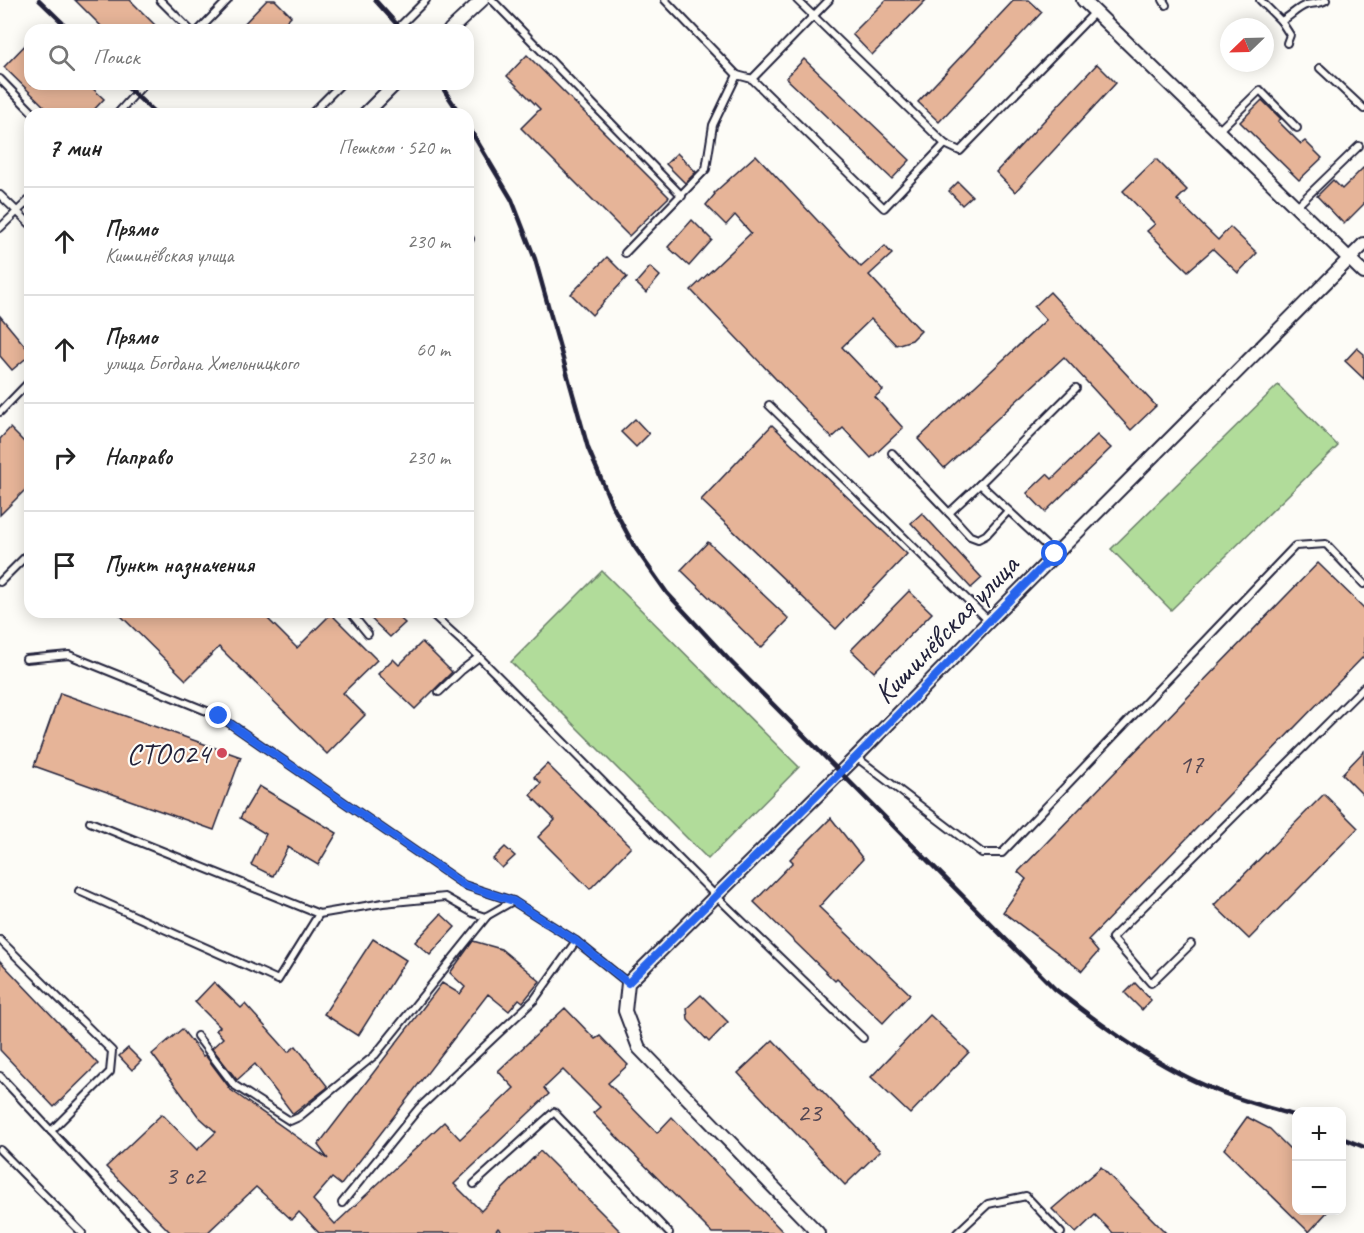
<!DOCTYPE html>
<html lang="ru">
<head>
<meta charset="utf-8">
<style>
  body { margin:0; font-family:Caveat,sans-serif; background:#f6f6f6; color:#222 }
  .controls { position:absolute; right:18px; bottom:18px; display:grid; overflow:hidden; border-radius:12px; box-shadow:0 3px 15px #0003 }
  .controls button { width:54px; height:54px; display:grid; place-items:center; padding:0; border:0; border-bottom:2px solid #e0e0e0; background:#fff; color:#222; font:30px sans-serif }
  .compass { position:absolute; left:1220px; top:18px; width:54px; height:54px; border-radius:50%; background:#fff; box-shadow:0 3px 15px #0003; rotate:247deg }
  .stop { position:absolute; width:18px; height:18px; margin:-14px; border:4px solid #2563eb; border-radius:50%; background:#fff }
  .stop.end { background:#2563eb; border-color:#fff; box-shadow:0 2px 6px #0008 }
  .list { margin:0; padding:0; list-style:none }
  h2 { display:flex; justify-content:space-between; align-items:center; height:78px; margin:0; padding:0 24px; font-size:26px }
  h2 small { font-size:20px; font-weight:400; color:#767676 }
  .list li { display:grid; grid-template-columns:39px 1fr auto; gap:18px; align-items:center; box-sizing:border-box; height:108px; padding:0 24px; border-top:2px solid #e0e0e0 }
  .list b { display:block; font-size:22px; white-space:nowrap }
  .list p { margin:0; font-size:20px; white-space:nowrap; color:#767676 }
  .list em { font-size:20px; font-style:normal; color:#767676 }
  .icon { flex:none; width:33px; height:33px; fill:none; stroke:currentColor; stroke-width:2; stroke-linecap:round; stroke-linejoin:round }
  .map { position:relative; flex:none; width:1364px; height:1233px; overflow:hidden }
  .search { position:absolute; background:#fff; box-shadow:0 3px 15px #0003; left:24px; top:24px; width:450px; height:66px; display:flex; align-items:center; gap:15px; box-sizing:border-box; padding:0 21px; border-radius:18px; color:#767676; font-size:22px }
  .panel { position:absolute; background:#fff; box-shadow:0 3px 15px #0003; left:24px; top:108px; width:450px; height:510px; border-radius:18px }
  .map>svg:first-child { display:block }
</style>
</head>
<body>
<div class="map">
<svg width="1364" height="1233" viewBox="0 0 1364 1233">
  <rect width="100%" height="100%" fill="#fdfcf7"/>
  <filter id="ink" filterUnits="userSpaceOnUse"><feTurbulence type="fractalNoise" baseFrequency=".0167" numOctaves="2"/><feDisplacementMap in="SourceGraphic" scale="12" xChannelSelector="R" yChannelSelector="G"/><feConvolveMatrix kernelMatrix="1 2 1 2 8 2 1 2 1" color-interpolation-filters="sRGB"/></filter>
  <g filter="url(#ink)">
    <!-- green -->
    <g fill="#b1dc9a" stroke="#6a7f6a" stroke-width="1.5">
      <polygon points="1278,385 1338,446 1171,610 1111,549"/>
      <polygon points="602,571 799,767 708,859 511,662"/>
    </g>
    <!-- building -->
    <g fill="#e6b498" stroke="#22223b" stroke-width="1.5">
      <polygon points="75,0 130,0 160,30 105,30"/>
      <polygon points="267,0 275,0 291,16 278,30 238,30"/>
      <polygon points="886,0 926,0 872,55 852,34"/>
      <polygon points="1014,0 1029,0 1042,12 939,122 918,102"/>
      <polygon points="30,40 30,84 88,84 104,99 90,114 52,114 4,67"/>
      <polygon points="527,55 669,197 629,236 521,128 540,109 507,76"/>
      <polygon points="804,59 910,160 892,179 786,78"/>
      <polygon points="1097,64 1116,83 1015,192 996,172"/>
      <polygon points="1262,100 1281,119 1278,121 1301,144 1305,141 1322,158 1299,180 1240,122"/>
      <polygon points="677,153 696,172 685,183 666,164"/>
      <polygon points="756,155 861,267 885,246 892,254 869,275 921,331 912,340 896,345 871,319 842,347 883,390 875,397 903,428 871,458 843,428 832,438 691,290 751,233 735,215 726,225 706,205 715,194 714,193"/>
      <polygon points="1156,159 1187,190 1177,200 1218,240 1230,227 1257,253 1238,273 1213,249 1188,271 1147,231 1155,224 1123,191"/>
      <polygon points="1364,167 1364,204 1344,224 1317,196 1333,180 1342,189"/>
      <polygon points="958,182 972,196 962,205 949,191"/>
      <polygon points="692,220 712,240 689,266 668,247"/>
      <polygon points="607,257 627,277 592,315 571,294"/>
      <polygon points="650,267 660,276 646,293 636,283"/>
      <polygon points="1050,292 1156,406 1131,430 1064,357 944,468 918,439 1046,320 1034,307"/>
      <polygon points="0,316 30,352 30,355 12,370 0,356"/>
      <polygon points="1357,348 1364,354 1364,379 1345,361"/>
      <polygon points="635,419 649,434 636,447 621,432"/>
      <polygon points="772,425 907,554 836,629 701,500"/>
      <polygon points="10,428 30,448 30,485 0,515 0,439"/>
      <polygon points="1097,435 1111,448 1045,512 1027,493 1047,474 1052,479"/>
      <polygon points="922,513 982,578 971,588 911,523"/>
      <polygon points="708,542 789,619 761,648 681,570"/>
      <polygon points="1318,563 1364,608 1364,656 1088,940 1098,952 1082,971 1003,912 1026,879 1018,872"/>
      <polygon points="909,591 932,613 874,672 851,650"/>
      <polygon points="117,612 261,612 297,648 331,614 377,660 343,693 365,715 327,754 219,647 186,680"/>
      <polygon points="364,612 393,612 405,623 390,637"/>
      <polygon points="422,642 452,672 415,709 378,674 393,659 399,665"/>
      <polygon points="60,693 241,757 214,830 34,766"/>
      <polygon points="1364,751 1364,796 1342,774"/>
      <polygon points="547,764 631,847 590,889 538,837 555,820 530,795 541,783 534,777"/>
      <polygon points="259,786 337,833 318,865 288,847 273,876 251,865 266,834 240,818"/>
      <polygon points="1324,794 1358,828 1249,939 1214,905"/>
      <polygon points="831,818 863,859 819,907 910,994 883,1023 837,979 835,981 754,902 793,862 790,859"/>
      <polygon points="505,847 515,856 502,868 493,859"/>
      <polygon points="441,914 455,927 430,955 415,942"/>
      <polygon points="373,939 406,960 358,1036 324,1014"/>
      <polygon points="473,941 501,949 540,981 523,1002 519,999 509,1011 488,994 341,1185 332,1178 313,1200 335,1224 444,1122 460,1139 514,1088 498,1071 565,1008 595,1039 600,1036 628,1065 608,1083 657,1133 672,1117 784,1233 712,1233 593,1113 600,1107 563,1070 544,1088 549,1094 454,1184 481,1211 540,1151 622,1233 503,1233 498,1228 494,1233 319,1233 299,1212 292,1220 256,1187 207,1233 171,1233 106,1167 162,1114 197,1150 216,1132 198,1116 152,1054 182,1029 203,1056 205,1055 229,1087 228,1088 328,1159 318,1145 442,983 460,994 465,987 450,973"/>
      <polygon points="0,961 98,1064 54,1107 0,1050"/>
      <polygon points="214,982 241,1008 245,1004 288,1052 296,1046 328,1087 293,1114 255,1064 237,1080 212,1048 223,1038 216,1030 220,1027 195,1002"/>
      <polygon points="1135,983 1151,1000 1142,1010 1125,993"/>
      <polygon points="701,995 728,1022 709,1042 688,1020 687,1008"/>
      <polygon points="930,1015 969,1052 910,1114 871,1077"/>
      <polygon points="773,1040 880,1151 845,1185 738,1073"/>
      <polygon points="128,1048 141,1061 132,1070 119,1056"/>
      <polygon points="1247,1117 1270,1129 1296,1155 1296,1210 1329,1210 1309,1232 1224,1149"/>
      <polygon points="1101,1167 1166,1233 1113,1233 1095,1215 1076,1233 1052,1209"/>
    </g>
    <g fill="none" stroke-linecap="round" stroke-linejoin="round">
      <!-- lane casing -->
      <g stroke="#22223b" stroke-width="10">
        <g id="lane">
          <polyline points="160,0 190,30"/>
          <polyline points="492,0 682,196"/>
          <polyline points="665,0 737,75 752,79 884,208 945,144"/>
          <polyline points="797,0 945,144 960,151 1095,12"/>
          <polyline points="1163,0 1166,5"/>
          <path d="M1260 0 1281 21C1290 17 1297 8 1306 5 1313 3 1320 4 1326 0"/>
          <polyline points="1281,21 1290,35 1287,43"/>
          <polyline points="199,30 228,0"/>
          <polyline points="396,30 426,0"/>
          <polyline points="1320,68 1364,109"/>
          <polyline points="749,78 752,79 829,0"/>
          <polyline points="0,79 34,114"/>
          <polyline points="117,114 144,84"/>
          <polyline points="311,114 341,84"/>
          <polyline points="1217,132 1260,90 1297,128"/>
          <polyline points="0,195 30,224"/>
          <polyline points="1295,208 1359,146"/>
          <polyline points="0,228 30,199"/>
          <polyline points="468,240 470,239"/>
          <polyline points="625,253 706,169 713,125 737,75 739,76"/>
          <polyline points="769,405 989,621"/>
          <polyline points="0,412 30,381"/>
          <polyline points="892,453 949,513 980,484"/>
          <polyline points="949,513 970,536 978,539 986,535 1008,511"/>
          <polyline points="1055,554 980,484 1076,388"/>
          <polyline points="0,582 30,552"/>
          <polyline points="350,612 368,634"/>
          <polyline points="430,612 479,657 715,895 863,1038"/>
          <polyline points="26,659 69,655 219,716 464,885 513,901 576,941 628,983"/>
          <polyline points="439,692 462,670 479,657"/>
          <polyline points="856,757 982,853 1002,853 1295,546 1326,544 1364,584"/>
          <polyline points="90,822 319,914 383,903 445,897 473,913 485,917 513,901"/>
          <polyline points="79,891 278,980 319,914"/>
          <polyline points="0,940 112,1051 110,1072 51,1131 147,1233"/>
          <polyline points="1191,944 1151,983 1112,938 1364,687"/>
          <polyline points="197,1036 234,1085 290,1121 299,1117 375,1055 487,916"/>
          <polyline points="0,1076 51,1131"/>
          <polyline points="0,1150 82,1233"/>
          <polyline points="474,1184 554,1112 669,1233"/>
          <polyline points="342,1203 419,1108 534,1000 576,941"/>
          <polyline points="957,1233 988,1204 1026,1196 1061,1233"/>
        </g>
      </g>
      <!-- street casing -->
      <g stroke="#22223b" stroke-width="16">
        <g id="street">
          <polyline points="1083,0 1364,273"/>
          <polyline points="450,30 482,0"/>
          <polyline points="365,114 395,84"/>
          <polyline points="818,1233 639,1048 625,1011 628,983 856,757 989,621 1364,244"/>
        </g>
      </g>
      <!-- lane -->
      <use href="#lane" stroke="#fdfcf7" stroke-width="6"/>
      <!-- street -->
      <use href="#street" stroke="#fdfcf7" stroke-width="12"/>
      <!-- rail -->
      <g stroke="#22223b" stroke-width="4.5">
        <polyline points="39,0 70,30"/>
        <polyline points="375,0 402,30"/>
        <polyline points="124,84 156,114"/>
        <polyline points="440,84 460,114"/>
        <path d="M468 126 512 200 535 259 588 448 612 505 634 546 667 593 730 661 1055 989C1105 1028 1159 1068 1218 1091 1243 1101 1270 1108 1296 1116"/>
        <polyline points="1342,1138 1364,1147"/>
      </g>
    </g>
  </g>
  <g fill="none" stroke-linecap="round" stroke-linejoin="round" filter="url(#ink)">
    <!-- route -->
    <polyline stroke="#2563eb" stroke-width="8" points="219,716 464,885 513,901 576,941 628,983 856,757 1055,554"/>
  </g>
  <!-- markers -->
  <circle fill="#d1495b" stroke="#fdfcf7" stroke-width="2" cx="222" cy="753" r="6"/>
  <g text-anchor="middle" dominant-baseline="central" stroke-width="4.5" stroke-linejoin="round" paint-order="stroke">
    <!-- number labels -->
    <g font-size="27" fill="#534652">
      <text x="1191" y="764">17</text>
      <text x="809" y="1112">23</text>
      <text x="185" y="1175">3 с2</text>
    </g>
    <!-- street labels -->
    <g font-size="30" fill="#22223b" stroke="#fdfcf7">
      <text transform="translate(946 629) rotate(-46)">Кишинёвская улица</text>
    </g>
    <!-- poi labels -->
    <g font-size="30" fill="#22223b" stroke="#fdfcf7" text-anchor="end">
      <text x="210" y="753">СТО024</text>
    </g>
  </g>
</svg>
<div class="controls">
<button>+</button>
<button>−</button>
</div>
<svg class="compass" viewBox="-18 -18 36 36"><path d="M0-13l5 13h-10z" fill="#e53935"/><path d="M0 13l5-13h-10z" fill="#767676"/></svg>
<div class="stop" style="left:1055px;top:554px"></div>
<div class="stop end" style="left:219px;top:716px"></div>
<div class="search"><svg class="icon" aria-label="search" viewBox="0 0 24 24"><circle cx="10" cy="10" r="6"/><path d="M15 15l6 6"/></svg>Поиск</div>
<section class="panel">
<h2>7 мин<small>Пешком · 520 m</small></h2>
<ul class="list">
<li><svg class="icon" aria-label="ahead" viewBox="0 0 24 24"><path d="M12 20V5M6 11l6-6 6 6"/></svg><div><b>Прямо</b><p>Кишинёвская улица</p></div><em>230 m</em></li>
<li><svg class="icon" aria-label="ahead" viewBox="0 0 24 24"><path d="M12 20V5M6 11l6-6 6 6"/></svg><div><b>Прямо</b><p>улица Богдана Хмельницкого</p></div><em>60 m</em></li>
<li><svg class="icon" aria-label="right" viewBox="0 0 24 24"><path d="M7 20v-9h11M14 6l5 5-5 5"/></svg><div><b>Направо</b></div><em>230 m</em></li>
<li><svg class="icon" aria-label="arrive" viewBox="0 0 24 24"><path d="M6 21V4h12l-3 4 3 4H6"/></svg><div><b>Пункт назначения</b></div></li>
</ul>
</section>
</div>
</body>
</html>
